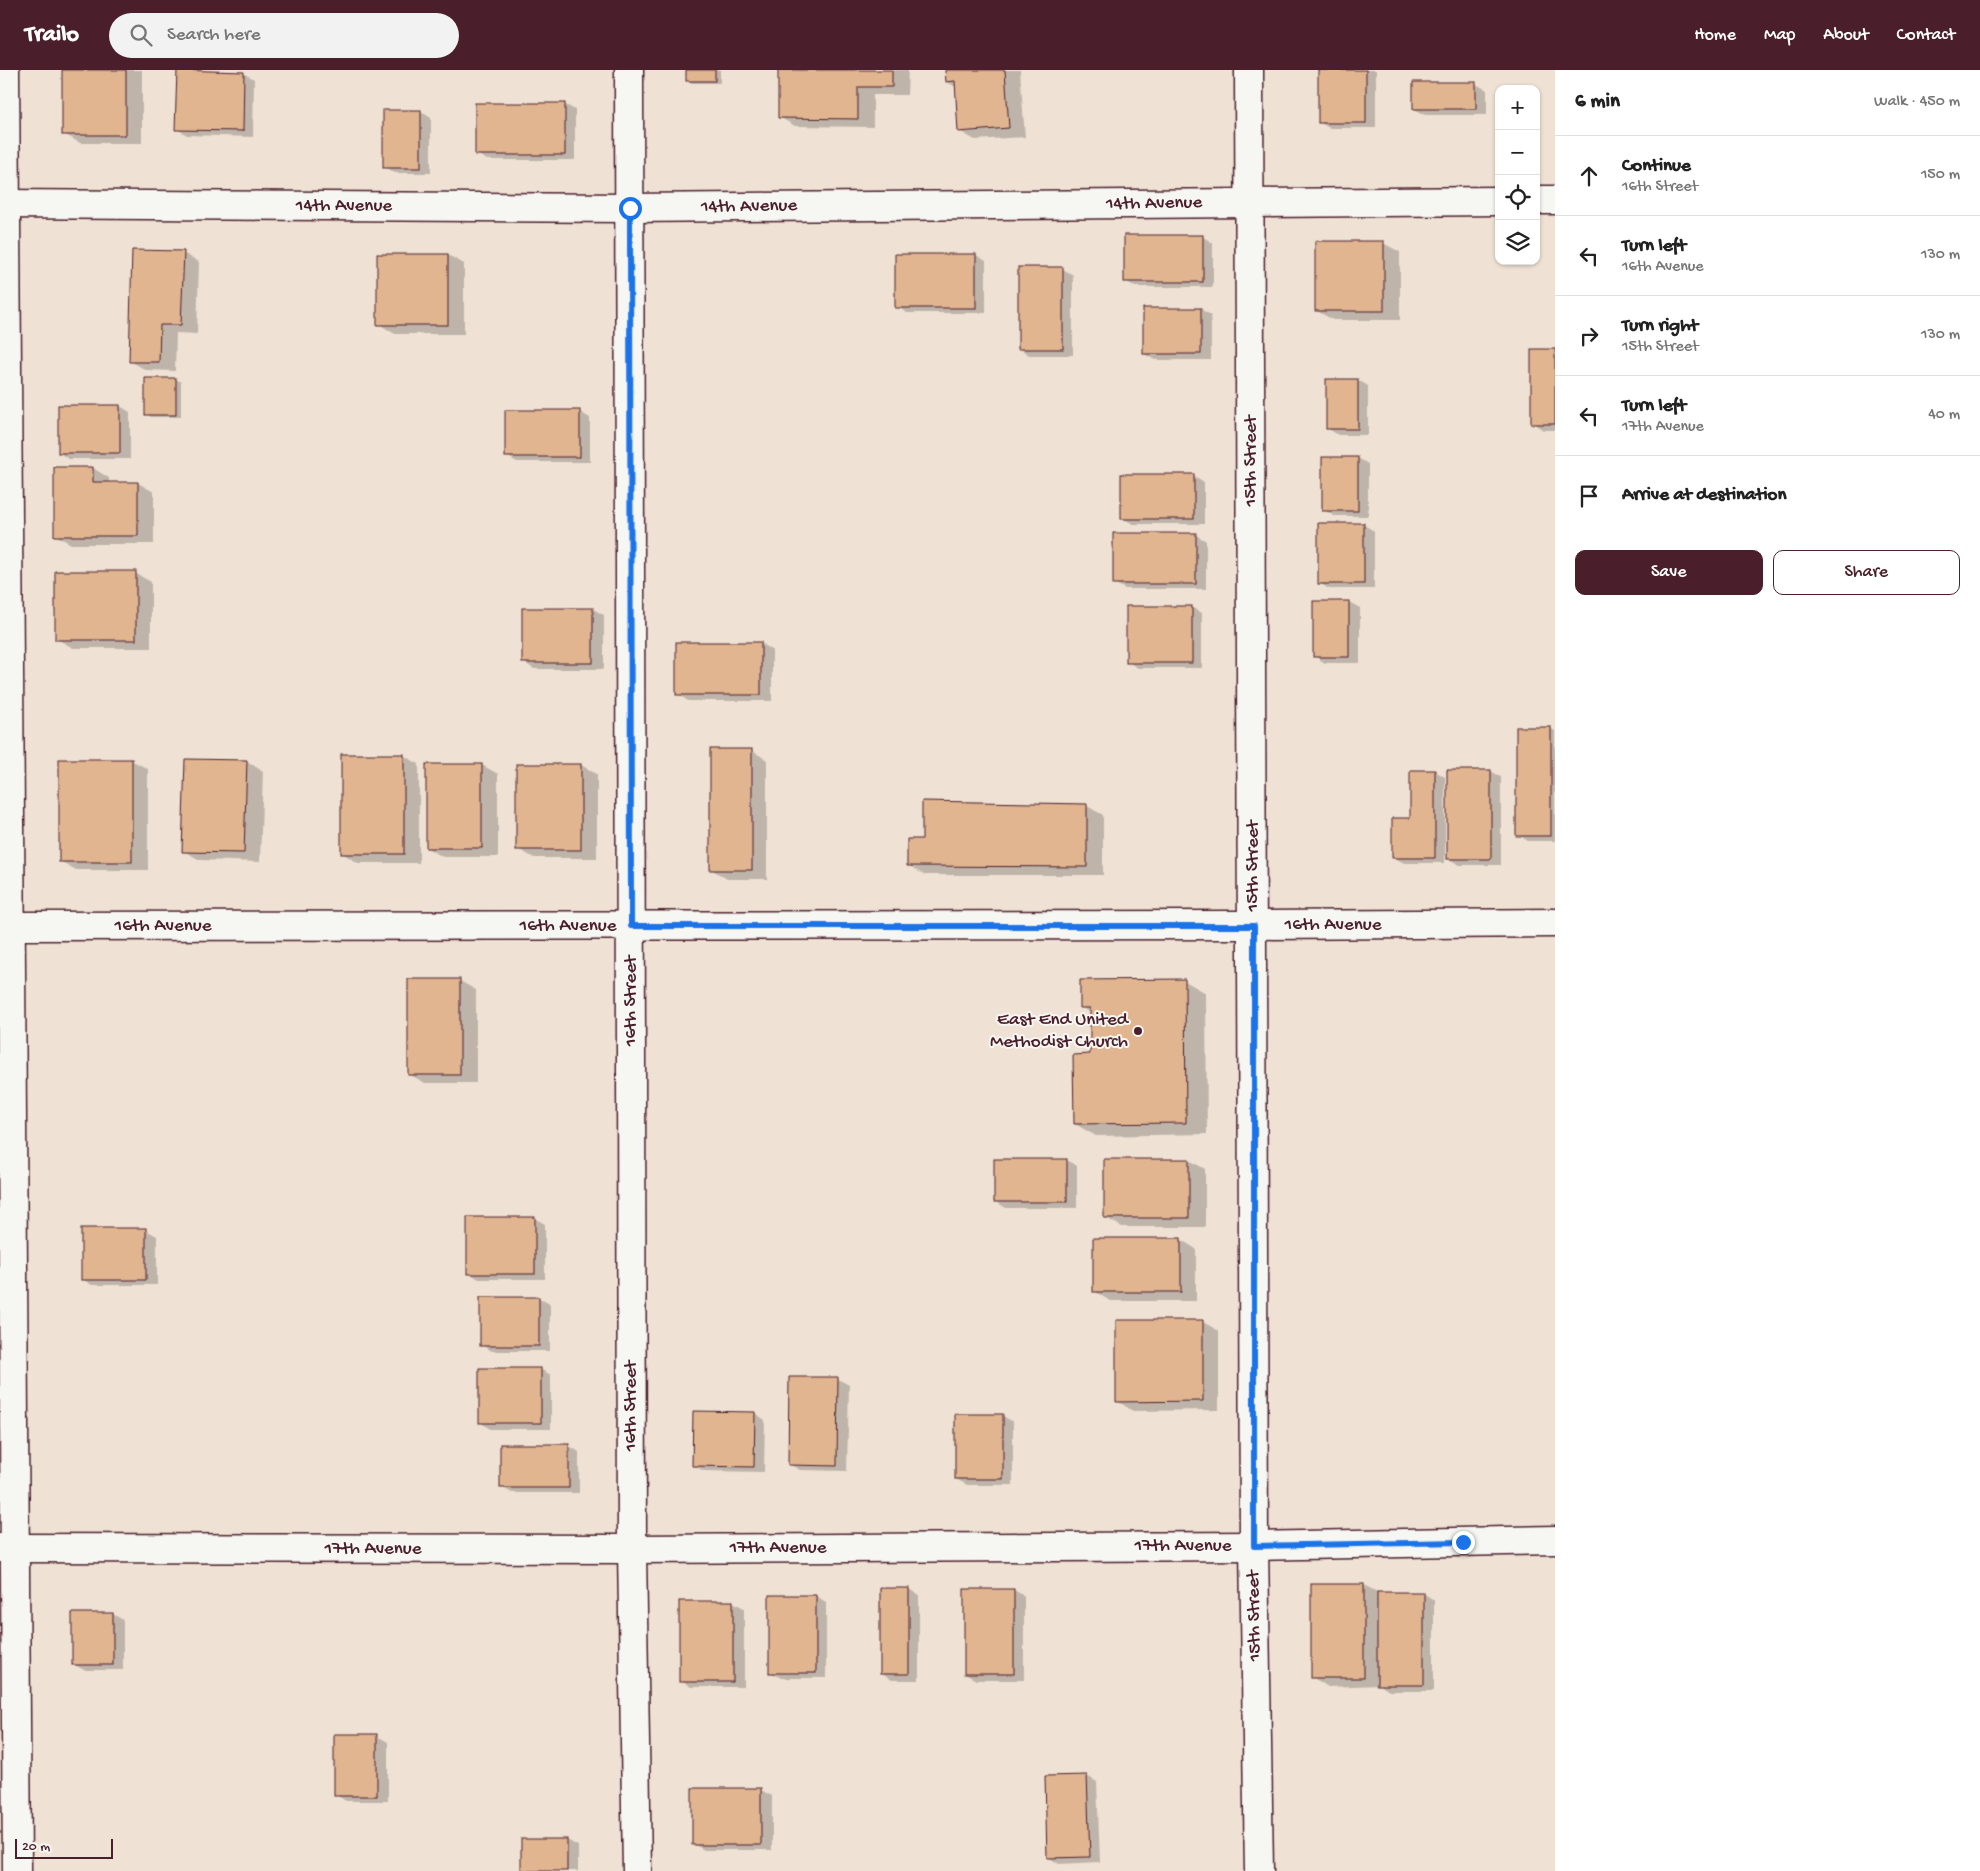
<!DOCTYPE html>
<html lang="en">
<head>
<meta charset="utf-8">
<style>
  body { margin:0; font-family:"Gochi Hand",sans-serif; background:#f2f2f2; color:#222 }
  .controls { position:absolute; right:15px; top:15px; display:grid; overflow:hidden; border-radius:10px; box-shadow:0 1px 4px #0004 }
  .controls button { width:45px; height:45px; display:grid; place-items:center; padding:0; border:0; border-bottom:1px solid #e0e0e0; background:#fff; color:#222; font:25px sans-serif }
  .scale { position:absolute; left:15px; bottom:12px; width:98px; box-sizing:border-box; padding-left:5px; border:2px solid #4a1f2b; border-top:0; font-size:14px; line-height:18px; white-space:nowrap; color:#4a1f2b; -webkit-text-stroke:4px #f6f6f2; paint-order:stroke }
  .stop { position:absolute; width:15px; height:15px; margin:-11px; border:4px solid #1a73e8; border-radius:50%; background:#fff }
  .stop.end { background:#1a73e8; border-color:#fff; box-shadow:0 1px 5px #0008 }
  .list { margin:0; padding:0; list-style:none }
  h2 { display:flex; justify-content:space-between; align-items:center; height:65px; margin:0; padding:0 20px; font-size:21px }
  h2 small { font-size:16px; font-weight:400; color:#767676 }
  .list li { display:grid; grid-template-columns:32px 1fr auto; gap:15px; align-items:center; box-sizing:border-box; height:80px; padding:0 20px; border-top:1px solid #e0e0e0 }
  .list b { display:block; font-size:19px; white-space:nowrap }
  .list p { margin:0; font-size:16px; white-space:nowrap; color:#767676 }
  .list em { font-size:16px; font-style:normal; color:#767676 }
  .actions { display:flex; gap:10px; padding:15px 20px }
  .actions a { flex:1; padding:11px 0; border:1px solid #4a1f2b; border-radius:10px; text-align:center; font-size:18px; color:#4a1f2b }
  .actions .main { background:#4a1f2b; color:#fff }
  .icon { flex:none; width:28px; height:28px; fill:none; stroke:currentColor; stroke-width:2; stroke-linecap:round; stroke-linejoin:round }
  .map { position:relative; flex:none; width:1555px; height:1801px; overflow:hidden }
  header { display:flex; align-items:center; gap:30px; box-sizing:border-box; height:70px; padding:0 25px; background:#4a1f2b; color:#fff }
  header strong { font-size:24px }
  nav { display:flex; gap:28px; margin-inline-start:auto; font-size:18px }
  .search { width:350px; height:45px; background:#f2f2f2; display:flex; align-items:center; gap:12px; box-sizing:border-box; padding:0 18px; border-radius:28px; color:#767676; font-size:19px }
  main { display:flex }
  aside { flex:1; background:#fff }
  .map>svg:first-child { display:block }
</style>
</head>
<body>
<header>
<strong>Trailo</strong>
<div class="search"><svg class="icon" aria-label="search" viewBox="0 0 24 24"><circle cx="10" cy="10" r="6"/><path d="M15 15l6 6"/></svg>Search here</div>
<nav><a>Home</a><a>Map</a><a>About</a><a>Contact</a></nav>
</header>
<main>
<div class="map">
<svg width="1555" height="1801" viewBox="0 0 1555 1801">
  <rect width="100%" height="100%" fill="#efe2d5"/>
  <filter id="ink" filterUnits="userSpaceOnUse"><feTurbulence type="fractalNoise" baseFrequency=".02" numOctaves="2"/><feDisplacementMap in="SourceGraphic" scale="10" xChannelSelector="R" yChannelSelector="G"/><feConvolveMatrix kernelMatrix="1 2 1 2 8 2 1 2 1" color-interpolation-filters="sRGB"/></filter>
  <g filter="url(#ink)">
    <!-- shadow -->
    <g fill="#0003">
      <polygon points="64,0 142,0 142,73 80,73 64,64"/>
      <polygon points="687,0 720,0 720,13 692,13 687,10"/>
      <polygon points="780,0 908,0 907,25 873,25 873,57 795,56 779,47"/>
      <polygon points="946,0 1020,0 1025,67 975,70 959,61 956,17 947,12"/>
      <polygon points="1319,0 1376,0 1376,58 1329,58 1319,52"/>
      <polygon points="243,3 254,9 253,67 187,65 177,59"/>
      <polygon points="1414,14 1476,14 1487,20 1487,45 1425,45 1414,39"/>
      <polygon points="564,34 575,40 575,90 487,90 476,84"/>
      <polygon points="421,41 431,48 431,103 395,103 385,97"/>
      <polygon points="1203,167 1213,173 1213,217 1136,217 1125,211"/>
      <polygon points="1383,173 1400,182 1400,250 1333,250 1317,241"/>
      <polygon points="183,183 199,192 197,264 176,263 175,301 146,300 130,291"/>
      <polygon points="448,185 464,194 464,264 395,264 379,254"/>
      <polygon points="976,185 986,191 986,243 907,243 897,237"/>
      <polygon points="1063,199 1073,205 1073,285 1029,285 1019,278"/>
      <polygon points="1200,239 1211,245 1211,290 1155,290 1144,284"/>
      <polygon points="1555,280 1555,360 1543,360 1533,353"/>
      <polygon points="176,309 181,312 181,347 151,347 147,344"/>
      <polygon points="1358,310 1368,316 1368,365 1338,365 1327,358"/>
      <polygon points="120,336 130,342 130,389 69,389 59,383"/>
      <polygon points="580,342 590,348 590,392 517,392 506,386"/>
      <polygon points="1358,388 1368,394 1368,446 1334,446 1324,440"/>
      <polygon points="93,398 109,408 109,413 138,413 154,422 154,474 71,474 55,465"/>
      <polygon points="1194,406 1204,412 1204,454 1133,454 1122,448"/>
      <polygon points="1364,455 1374,461 1374,519 1329,519 1319,513"/>
      <polygon points="1196,465 1206,471 1206,519 1125,519 1114,513"/>
      <polygon points="135,503 151,512 151,578 73,578 57,569"/>
      <polygon points="1314,532 1349,532 1360,538 1360,593 1325,593 1314,586"/>
      <polygon points="1191,537 1202,543 1202,598 1138,598 1128,592"/>
      <polygon points="593,539 604,545 604,599 534,599 523,592"/>
      <polygon points="761,573 772,580 772,631 688,631 678,624"/>
      <polygon points="1550,658 1555,661 1555,771 1528,771 1518,765"/>
      <polygon points="751,680 767,690 767,809 727,809 711,799"/>
      <polygon points="403,685 419,694 419,793 358,793 342,783"/>
      <polygon points="131,690 148,699 148,800 76,800 60,791"/>
      <polygon points="247,691 263,701 260,792 200,790 184,781"/>
      <polygon points="482,695 498,704 498,787 443,787 427,778"/>
      <polygon points="581,695 597,704 597,788 534,788 518,779"/>
      <polygon points="1435,701 1445,707 1445,793 1404,793 1393,787"/>
      <polygon points="1491,701 1501,707 1501,795 1459,795 1448,788"/>
      <polygon points="1087,736 1103,745 1103,805 924,805 908,795 924,770"/>
      <polygon points="460,911 476,920 476,1013 425,1013 409,1004"/>
      <polygon points="1185,911 1206,923 1207,1064 1096,1066 1075,1054 1092,986 1091,943 1081,937"/>
      <polygon points="1066,1090 1077,1096 1077,1138 1006,1138 996,1132"/>
      <polygon points="1106,1090 1189,1090 1205,1099 1205,1157 1122,1157 1106,1148"/>
      <polygon points="534,1148 545,1154 545,1209 479,1209 469,1203"/>
      <polygon points="82,1160 146,1160 157,1166 157,1215 92,1215 82,1209"/>
      <polygon points="1180,1169 1196,1179 1196,1231 1110,1231 1094,1221"/>
      <polygon points="481,1228 539,1228 550,1234 550,1281 492,1281 481,1275"/>
      <polygon points="1203,1252 1219,1261 1219,1340 1133,1341 1117,1331"/>
      <polygon points="540,1299 551,1305 551,1359 490,1359 480,1352"/>
      <polygon points="838,1309 849,1315 847,1401 800,1400 789,1394"/>
      <polygon points="755,1343 765,1350 764,1402 704,1401 693,1395"/>
      <polygon points="1003,1346 1013,1352 1013,1415 967,1415 956,1409"/>
      <polygon points="568,1375 579,1382 579,1423 512,1423 501,1417"/>
      <polygon points="1364,1515 1379,1523 1423,1523 1434,1530 1434,1621 1389,1621 1380,1615 1328,1617 1312,1607"/>
      <polygon points="909,1519 919,1525 919,1610 892,1610 881,1604"/>
      <polygon points="1014,1520 1024,1526 1024,1610 976,1610 965,1604"/>
      <polygon points="816,1526 826,1532 826,1608 781,1608 770,1602"/>
      <polygon points="733,1532 744,1538 744,1617 691,1617 681,1611"/>
      <polygon points="113,1544 123,1550 123,1600 84,1600 73,1594"/>
      <polygon points="336,1666 377,1666 388,1672 388,1731 346,1731 336,1725"/>
      <polygon points="1087,1706 1097,1712 1100,1792 1059,1794 1048,1787"/>
      <polygon points="761,1720 772,1726 772,1780 704,1780 693,1774"/>
      <polygon points="522,1770 567,1770 578,1776 578,1801 522,1801"/>
    </g>
    <!-- building -->
    <g fill="#e0b590" stroke="#4a1f2b">
      <rect x="62" y="0" width="64" height="65"/>
      <polygon points="177,0 244,2 243,61 175,60"/>
      <rect x="686" y="0" width="29" height="11"/>
      <polygon points="778,0 892,0 892,17 858,17 858,49 778,48"/>
      <polygon points="945,0 1005,0 1009,58 958,62 955,11 946,12"/>
      <rect x="1318" y="0" width="48" height="53"/>
      <rect x="1413" y="12" width="63" height="27"/>
      <rect x="475" y="33" width="90" height="52"/>
      <rect x="383" y="40" width="38" height="58"/>
      <rect x="1124" y="165" width="79" height="47"/>
      <rect x="1315" y="171" width="69" height="70"/>
      <polygon points="132,180 184,181 181,255 160,255 159,292 129,292"/>
      <rect x="377" y="184" width="71" height="71"/>
      <rect x="895" y="184" width="81" height="54"/>
      <rect x="1018" y="197" width="45" height="82"/>
      <rect x="1143" y="238" width="58" height="46"/>
      <rect x="1531" y="279" width="24" height="75"/>
      <rect x="145" y="308" width="31" height="37"/>
      <rect x="1326" y="309" width="32" height="50"/>
      <rect x="58" y="335" width="62" height="48"/>
      <rect x="505" y="340" width="75" height="47"/>
      <rect x="1322" y="387" width="36" height="54"/>
      <polygon points="54,397 93,397 93,412 138,412 138,466 54,466"/>
      <rect x="1121" y="404" width="73" height="45"/>
      <rect x="1318" y="453" width="46" height="61"/>
      <rect x="1113" y="463" width="83" height="51"/>
      <rect x="55" y="501" width="81" height="69"/>
      <rect x="1313" y="531" width="36" height="56"/>
      <rect x="1126" y="536" width="66" height="57"/>
      <rect x="522" y="538" width="71" height="55"/>
      <rect x="676" y="572" width="85" height="53"/>
      <rect x="1516" y="657" width="35" height="109"/>
      <rect x="710" y="679" width="42" height="121"/>
      <rect x="341" y="684" width="63" height="100"/>
      <rect x="59" y="689" width="73" height="103"/>
      <polygon points="185,689 247,690 244,783 182,782"/>
      <rect x="426" y="694" width="56" height="84"/>
      <rect x="516" y="694" width="65" height="86"/>
      <polygon points="1410,700 1435,700 1435,788 1392,788 1392,748 1410,748"/>
      <rect x="1447" y="700" width="44" height="89"/>
      <polygon points="922,731 1087,734 1087,797 907,796 907,769 922,769"/>
      <rect x="408" y="909" width="52" height="96"/>
      <polygon points="1185,909 1186,1053 1074,1054 1073,985 1090,984 1090,938 1080,938 1080,910"/>
      <rect x="994" y="1089" width="73" height="43"/>
      <rect x="1104" y="1089" width="85" height="59"/>
      <rect x="467" y="1147" width="68" height="57"/>
      <rect x="81" y="1158" width="65" height="52"/>
      <rect x="1093" y="1168" width="88" height="54"/>
      <rect x="480" y="1227" width="59" height="49"/>
      <polygon points="1116,1250 1203,1250 1203,1331 1116,1332"/>
      <rect x="479" y="1298" width="62" height="55"/>
      <polygon points="789,1307 838,1307 837,1396 788,1395"/>
      <polygon points="693,1341 755,1342 754,1397 692,1396"/>
      <rect x="955" y="1344" width="48" height="65"/>
      <rect x="500" y="1374" width="69" height="44"/>
      <rect x="1311" y="1514" width="53" height="94"/>
      <rect x="880" y="1518" width="29" height="86"/>
      <rect x="964" y="1519" width="50" height="85"/>
      <rect x="1377" y="1522" width="47" height="93"/>
      <rect x="769" y="1525" width="47" height="78"/>
      <rect x="679" y="1531" width="54" height="81"/>
      <rect x="72" y="1543" width="41" height="52"/>
      <rect x="334" y="1664" width="43" height="62"/>
      <polygon points="1087,1705 1090,1787 1047,1788 1045,1706"/>
      <rect x="692" y="1718" width="69" height="57"/>
      <rect x="521" y="1769" width="46" height="32"/>
    </g>
    <g fill="none" stroke-linecap="round" stroke-linejoin="round">
      <!-- street casing -->
      <g stroke="#4a1f2b" stroke-width="31">
        <g id="street">
          <polyline points="5,0 17,1801"/>
          <polyline points="629,0 632,1479 637,1801"/>
          <polyline points="1249,0 1254,1476 1259,1801"/>
          <polyline points="1536,130 1555,130"/>
          <polyline points="0,134 630,138 1499,131"/>
          <polyline points="0,856 1254,855 1555,853"/>
          <polyline points="0,1478 632,1479 1254,1476 1555,1470"/>
        </g>
      </g>
      <!-- street -->
      <use href="#street" stroke="#f6f6f2" stroke-width="28"/>
    </g>
  </g>
  <g fill="none" stroke-linecap="round" stroke-linejoin="round" filter="url(#ink)">
    <!-- route -->
    <polyline stroke="#1a73e8" stroke-width="6" points="630,138 631,856 1254,856 1254,1476 1463,1472"/>
  </g>
  <!-- markers -->
  <circle fill="#4a1f2b" stroke="#f6f6f2" stroke-width="2" cx="1138" cy="961" r="5"/>
  <g text-anchor="middle" dominant-baseline="central" stroke-width="4" stroke-linejoin="round" paint-order="stroke">
    <!-- street labels -->
    <g font-size="19" fill="#4a1f2b" stroke="#f6f6f2">
      <text transform="translate(1154 134) rotate(-1)">14th Avenue</text>
      <text x="344" y="136">14th Avenue</text>
      <text transform="translate(749 137) rotate(-1)">14th Avenue</text>
      <text transform="translate(1251 391) rotate(-90)">15th Street</text>
      <text transform="translate(1253 796) rotate(-90)">15th Street</text>
      <text x="1333" y="855">16th Avenue</text>
      <text x="163" y="856">16th Avenue</text>
      <text x="568" y="856">16th Avenue</text>
      <text transform="translate(631 931) rotate(-90)">16th Street</text>
      <text transform="translate(631 1336) rotate(-90)">16th Street</text>
      <text x="1183" y="1476">17th Avenue</text>
      <text x="778" y="1478">17th Avenue</text>
      <text x="373" y="1479">17th Avenue</text>
      <text transform="translate(1255 1546) rotate(-91)">15th Street</text>
    </g>
    <!-- poi labels -->
    <g font-size="19" fill="#4a1f2b" stroke="#f6f6f2" text-anchor="end">
      <text x="1128" y="950">East End United<tspan x="1128" dy="22">Methodist Church</tspan></text>
    </g>
  </g>
</svg>
<div class="controls">
<button>+</button>
<button>−</button>
<button><svg class="icon" aria-label="locate" viewBox="0 0 24 24"><circle cx="12" cy="12" r="6"/><path d="M12 2v4M12 18v4M2 12h4M18 12h4"/></svg></button>
<button><svg class="icon" aria-label="layers" viewBox="0 0 24 24"><path d="M12 4l9 5-9 5-9-5zM3 14l9 5 9-5"/></svg></button>
</div>
<div class="scale">20 m</div>
<div class="stop" style="left:630px;top:138px"></div>
<div class="stop end" style="left:1463px;top:1472px"></div>
</div>
<aside>
<h2>6 min<small>Walk · 450 m</small></h2>
<ul class="list">
<li><svg class="icon" aria-label="ahead" viewBox="0 0 24 24"><path d="M12 20V5M6 11l6-6 6 6"/></svg><div><b>Continue</b><p>16th Street</p></div><em>150 m</em></li>
<li><svg class="icon" aria-label="left" viewBox="0 0 24 24"><path d="M17 20v-9H6M10 6l-5 5 5 5"/></svg><div><b>Turn left</b><p>16th Avenue</p></div><em>130 m</em></li>
<li><svg class="icon" aria-label="right" viewBox="0 0 24 24"><path d="M7 20v-9h11M14 6l5 5-5 5"/></svg><div><b>Turn right</b><p>15th Street</p></div><em>130 m</em></li>
<li><svg class="icon" aria-label="left" viewBox="0 0 24 24"><path d="M17 20v-9H6M10 6l-5 5 5 5"/></svg><div><b>Turn left</b><p>17th Avenue</p></div><em>40 m</em></li>
<li><svg class="icon" aria-label="arrive" viewBox="0 0 24 24"><path d="M6 21V4h12l-3 4 3 4H6"/></svg><div><b>Arrive at destination</b></div></li>
</ul>
<div class="actions"><a class="main">Save</a><a>Share</a></div>
</aside>
</main>
</body>
</html>
